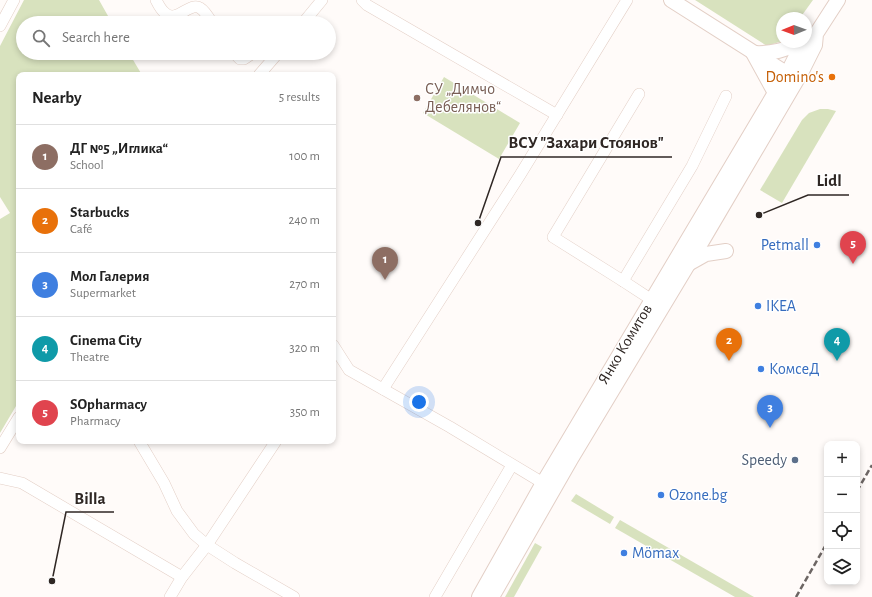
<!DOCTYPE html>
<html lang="en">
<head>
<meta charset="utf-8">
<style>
  body { margin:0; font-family:"Alegreya Sans",sans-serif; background:#f2f2f2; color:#222 }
  .controls { position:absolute; right:12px; bottom:12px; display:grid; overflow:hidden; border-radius:8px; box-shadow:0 2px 6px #0003 }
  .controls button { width:36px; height:36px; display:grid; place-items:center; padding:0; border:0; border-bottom:1px solid #e0e0e0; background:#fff; color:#222; font:20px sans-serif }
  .compass { position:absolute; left:776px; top:12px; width:36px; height:36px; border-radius:50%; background:#fff; box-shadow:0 2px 6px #0003; rotate:269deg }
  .you { position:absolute; left:419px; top:402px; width:14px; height:14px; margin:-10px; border:3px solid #fff; border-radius:50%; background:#1a73e8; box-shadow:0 0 0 6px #1a73e833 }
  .badge { display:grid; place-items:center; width:26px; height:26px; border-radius:50%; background:#b45309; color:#fff; font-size:13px; font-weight:700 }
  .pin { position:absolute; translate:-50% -33px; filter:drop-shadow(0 1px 2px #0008) }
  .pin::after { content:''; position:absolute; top:21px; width:14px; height:12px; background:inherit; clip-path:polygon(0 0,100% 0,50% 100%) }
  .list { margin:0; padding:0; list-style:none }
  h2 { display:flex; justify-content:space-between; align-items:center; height:52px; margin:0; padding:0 16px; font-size:17px }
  h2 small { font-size:13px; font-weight:400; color:#767676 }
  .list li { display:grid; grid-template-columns:26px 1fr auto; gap:12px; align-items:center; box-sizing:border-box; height:64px; padding:0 16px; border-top:1px solid #e0e0e0 }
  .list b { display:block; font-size:15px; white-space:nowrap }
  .list p { margin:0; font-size:13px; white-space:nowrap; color:#767676 }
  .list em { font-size:13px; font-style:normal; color:#767676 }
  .icon { flex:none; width:22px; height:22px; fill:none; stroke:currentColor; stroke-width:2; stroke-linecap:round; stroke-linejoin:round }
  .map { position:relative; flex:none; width:872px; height:597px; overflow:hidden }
  .search { position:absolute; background:#fff; box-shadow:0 2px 6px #0003; left:16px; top:16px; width:320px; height:44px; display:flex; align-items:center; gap:10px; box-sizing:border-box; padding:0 14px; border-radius:22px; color:#767676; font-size:15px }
  .panel { position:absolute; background:#fff; box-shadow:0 2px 6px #0003; left:16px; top:72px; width:320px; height:372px; border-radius:8px }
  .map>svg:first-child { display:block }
</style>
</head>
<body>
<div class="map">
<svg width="872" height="597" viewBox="0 0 872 597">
  <rect width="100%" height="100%" fill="#fffbf9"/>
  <!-- green -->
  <g fill="#d8e2be">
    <polygon points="24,0 99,0 112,23 23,23 23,53 129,53 142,75 19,75 19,401 0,433 0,219 10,213 0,197 0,46"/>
    <polygon points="695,0 813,0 800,18 782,18 782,41 767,46"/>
    <polygon points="444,77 520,123 499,159 423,113"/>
    <polygon points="820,109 828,109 836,111 782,203 760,190 802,120 809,113"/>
    <polygon points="576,494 614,517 610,524 571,501"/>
    <polygon points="620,520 754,597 735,597 615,528"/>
    <polygon points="535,543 542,547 514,597 505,597"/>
  </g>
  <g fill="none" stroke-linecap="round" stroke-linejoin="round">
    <!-- minor casing -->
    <g stroke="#e3cfc6" stroke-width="12">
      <g id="minor">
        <path d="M156 0C158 4 161 10 165 13 176 24 190 1 200 8 205 11 209 18 212 23"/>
        <polyline points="362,0 367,5 557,115"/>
        <polyline points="303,23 322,0"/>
        <polyline points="0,26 14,0"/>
        <polyline points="234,53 240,59 244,59 253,53"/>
        <polyline points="259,75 278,53"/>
        <polyline points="639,94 553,237 623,281 652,300"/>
        <polyline points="623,281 692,166 726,96"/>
        <polyline points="333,345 349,370 450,427 543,483"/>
        <polyline points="383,389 520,175 627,0"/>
        <polyline points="139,441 164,483 177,511 194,534 207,545 235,563 294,597"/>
        <polyline points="0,448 19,417"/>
        <polyline points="0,478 22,483 182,577"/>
        <polyline points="170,597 182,577 207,545 276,441"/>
        <polyline points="435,597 512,465"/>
      </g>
    </g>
    <!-- major casing -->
    <g stroke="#e3cfc6" stroke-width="16">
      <g id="major">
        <polyline points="671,0 794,78"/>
        <polyline points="753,53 775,93"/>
        <path d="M754 53C772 54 785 50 801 42"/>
        <polyline points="690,263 706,254 726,251"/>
        <polyline points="479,597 543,483 791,66 803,42"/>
        <polyline points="492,597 571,459 704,238 801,73 815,45 816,34 838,0"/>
      </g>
    </g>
    <!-- minor -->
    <use href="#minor" stroke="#fff" stroke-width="11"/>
    <!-- major -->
    <use href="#major" stroke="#fff" stroke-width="14"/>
    <!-- rail -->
    <g stroke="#6d6664" stroke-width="2.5" stroke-dasharray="6 3" stroke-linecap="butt">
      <polyline points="857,491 872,465"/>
      <polyline points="796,597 827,543"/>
    </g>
  </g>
  <!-- markers -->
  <circle fill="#e8710a" stroke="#fff" stroke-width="1.5" cx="832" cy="77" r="4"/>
  <circle fill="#8d6e63" stroke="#fff" stroke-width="1.5" cx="417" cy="98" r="4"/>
  <g fill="#3f7fe0" stroke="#fff" stroke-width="1.5">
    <circle cx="817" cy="245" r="4"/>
    <circle cx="758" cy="306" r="4"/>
    <circle cx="761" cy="369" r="4"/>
    <circle cx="661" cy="495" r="4"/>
    <circle cx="624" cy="553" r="4"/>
  </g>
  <circle fill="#5c6f8a" stroke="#fff" stroke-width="1.5" cx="795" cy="460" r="4"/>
  <g text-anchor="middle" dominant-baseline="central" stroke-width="3" stroke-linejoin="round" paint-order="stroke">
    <!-- food labels -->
    <g font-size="16" fill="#c56008" stroke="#fff" text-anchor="end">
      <text x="824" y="77">Domino's</text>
    </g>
    <!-- education labels -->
    <g font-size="16" fill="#785e54" stroke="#fff" text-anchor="start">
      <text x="425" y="89">СУ „Димчо<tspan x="425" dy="18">Дебелянов“</tspan></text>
    </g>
    <!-- shop labels -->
    <g font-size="16" fill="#366cbe" stroke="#fff" text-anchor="start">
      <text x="809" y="245" text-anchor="end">Petmall</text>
      <text x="766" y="306">IKEA</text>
      <text x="769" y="369">КомсеД</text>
      <text x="669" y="495">Ozone.bg</text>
      <text x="632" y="553">Mömax</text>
    </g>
    <!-- street labels -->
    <g font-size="16" fill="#2f2724" stroke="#fff">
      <text transform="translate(625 344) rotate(-59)">Янко Комитов</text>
    </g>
    <!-- service labels -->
    <g font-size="16" fill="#4e5e75" stroke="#fff" text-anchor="end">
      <text x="787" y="460">Speedy</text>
    </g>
  </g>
  <!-- callouts -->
  <path fill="none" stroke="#2f2724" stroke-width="1.5" d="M478 223L501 157H672M759 215L808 195H849M52 581L66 512H114"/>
  <g fill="#2f2724" stroke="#fff" stroke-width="1.5">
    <circle cx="478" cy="223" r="4"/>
    <circle cx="759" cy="215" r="4"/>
    <circle cx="52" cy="581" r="4"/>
  </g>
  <g font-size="17" text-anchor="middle" font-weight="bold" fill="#2f2724" stroke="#fff" stroke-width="3" stroke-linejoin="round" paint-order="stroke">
    <text x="586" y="148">ВСУ "Захари Стоянов"</text>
    <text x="829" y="186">Lidl</text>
    <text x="90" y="504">Billa</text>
  </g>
</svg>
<div class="controls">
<button>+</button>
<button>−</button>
<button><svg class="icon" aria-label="locate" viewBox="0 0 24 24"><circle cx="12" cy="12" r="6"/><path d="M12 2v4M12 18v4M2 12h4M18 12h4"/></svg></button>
<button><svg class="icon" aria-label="layers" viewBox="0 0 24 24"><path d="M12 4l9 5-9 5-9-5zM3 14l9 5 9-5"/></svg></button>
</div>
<svg class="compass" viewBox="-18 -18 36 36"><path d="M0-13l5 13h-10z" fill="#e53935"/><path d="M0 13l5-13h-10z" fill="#767676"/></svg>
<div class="you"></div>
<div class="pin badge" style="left:385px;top:280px;background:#8d6e63">1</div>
<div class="pin badge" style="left:729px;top:361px;background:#e8710a">2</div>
<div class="pin badge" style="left:770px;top:428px;background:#3f7fe0">3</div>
<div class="pin badge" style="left:837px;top:361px;background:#0f9aa8">4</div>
<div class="pin badge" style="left:853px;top:264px;background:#e0444e">5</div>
<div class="search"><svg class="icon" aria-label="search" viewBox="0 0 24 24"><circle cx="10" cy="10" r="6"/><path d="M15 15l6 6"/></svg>Search here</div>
<section class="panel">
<h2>Nearby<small>5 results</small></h2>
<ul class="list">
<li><span class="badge" style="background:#8d6e63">1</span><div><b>ДГ №5 „Иглика“</b><p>School</p></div><em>100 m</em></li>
<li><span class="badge" style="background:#e8710a">2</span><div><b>Starbucks</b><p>Café</p></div><em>240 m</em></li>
<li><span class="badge" style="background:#3f7fe0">3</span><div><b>Мол Галерия</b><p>Supermarket</p></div><em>270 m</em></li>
<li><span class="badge" style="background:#0f9aa8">4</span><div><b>Cinema City</b><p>Theatre</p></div><em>320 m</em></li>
<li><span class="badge" style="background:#e0444e">5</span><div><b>SOpharmacy</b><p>Pharmacy</p></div><em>350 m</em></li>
</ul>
</section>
</div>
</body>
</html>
